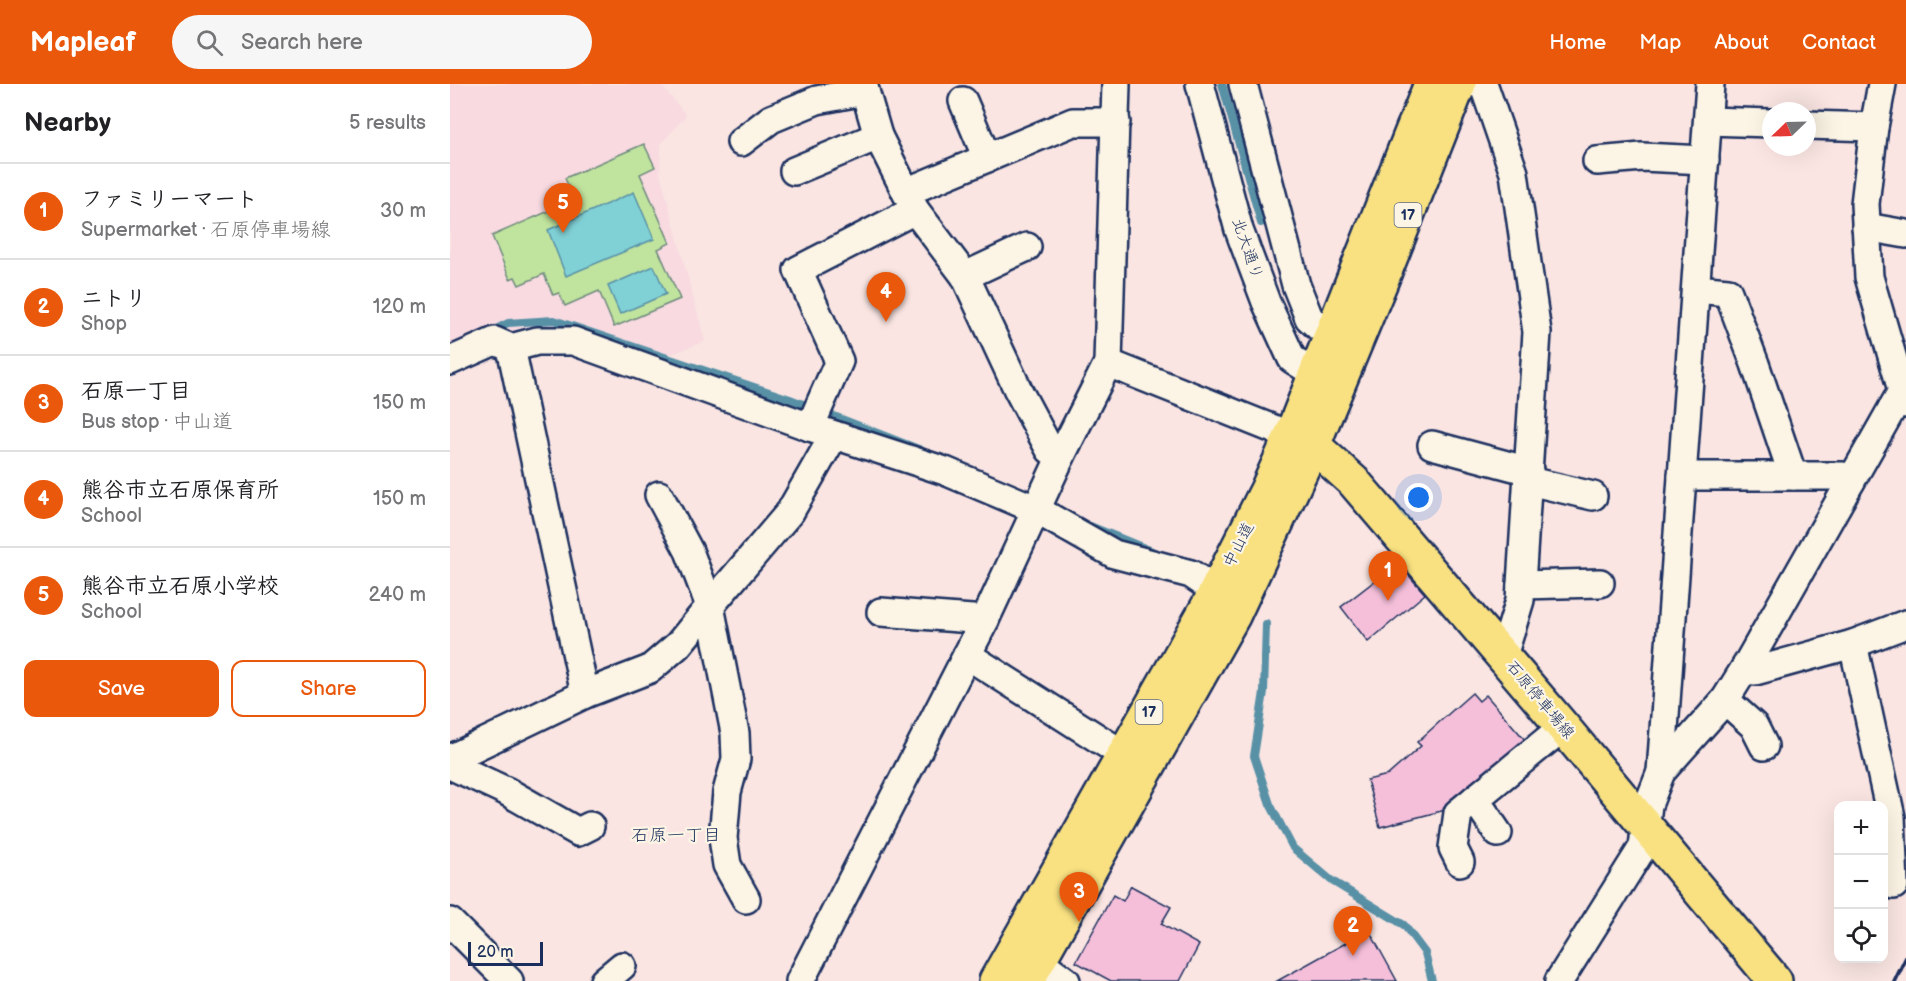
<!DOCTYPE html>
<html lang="en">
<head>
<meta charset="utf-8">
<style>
  body { margin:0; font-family:"Balsamiq Sans","Klee One",sans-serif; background:#f6f6f6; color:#202124 }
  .controls { position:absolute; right:18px; bottom:18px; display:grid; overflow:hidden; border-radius:12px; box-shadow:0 6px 24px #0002 }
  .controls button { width:54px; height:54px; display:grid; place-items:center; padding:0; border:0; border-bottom:2px solid #e0e0e0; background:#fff; color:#202124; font:30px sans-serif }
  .compass { position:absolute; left:1312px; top:18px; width:54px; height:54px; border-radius:50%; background:#fff; box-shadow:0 6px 24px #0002; rotate:247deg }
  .scale { position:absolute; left:18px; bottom:15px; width:75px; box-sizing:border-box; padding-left:6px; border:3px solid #1b2f5e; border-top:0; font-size:16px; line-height:21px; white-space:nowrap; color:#1b2f5e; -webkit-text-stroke:4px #fcf5e5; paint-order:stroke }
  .you { position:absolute; left:969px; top:414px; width:21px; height:21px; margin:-15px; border:4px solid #fff; border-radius:50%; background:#1a73e8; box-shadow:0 0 0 9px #1a73e833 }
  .badge { display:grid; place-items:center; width:39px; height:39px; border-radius:50%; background:#ea580c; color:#fff; font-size:20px; font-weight:700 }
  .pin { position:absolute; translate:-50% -50px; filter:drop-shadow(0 2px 3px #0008) }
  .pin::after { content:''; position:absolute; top:32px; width:21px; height:18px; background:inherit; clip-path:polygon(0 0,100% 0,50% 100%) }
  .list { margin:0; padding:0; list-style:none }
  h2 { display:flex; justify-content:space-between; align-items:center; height:78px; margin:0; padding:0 24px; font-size:26px }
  h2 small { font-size:20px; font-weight:400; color:#757577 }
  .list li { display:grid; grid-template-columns:39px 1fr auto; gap:18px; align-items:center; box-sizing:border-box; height:96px; padding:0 24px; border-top:2px solid #e0e0e0 }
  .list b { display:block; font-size:22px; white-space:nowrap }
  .list p { margin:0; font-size:20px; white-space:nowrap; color:#757577 }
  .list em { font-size:20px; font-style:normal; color:#757577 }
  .actions { display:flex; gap:12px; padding:18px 24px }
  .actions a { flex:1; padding:14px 0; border:2px solid #ea580c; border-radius:12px; text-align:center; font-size:21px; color:#ea580c }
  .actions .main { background:#ea580c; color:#fff }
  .icon { flex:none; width:33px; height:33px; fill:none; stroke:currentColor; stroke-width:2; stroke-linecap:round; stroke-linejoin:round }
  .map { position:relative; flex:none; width:1456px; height:897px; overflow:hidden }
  header { display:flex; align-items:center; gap:36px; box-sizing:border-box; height:84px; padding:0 30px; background:#ea580c; color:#fff }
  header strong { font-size:28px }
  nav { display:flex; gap:33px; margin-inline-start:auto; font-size:21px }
  .search { width:420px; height:54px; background:#f6f6f6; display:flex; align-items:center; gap:15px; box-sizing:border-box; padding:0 21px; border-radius:33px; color:#757577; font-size:22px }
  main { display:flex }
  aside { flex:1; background:#fff }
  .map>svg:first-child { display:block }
</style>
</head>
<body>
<header>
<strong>Mapleaf</strong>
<div class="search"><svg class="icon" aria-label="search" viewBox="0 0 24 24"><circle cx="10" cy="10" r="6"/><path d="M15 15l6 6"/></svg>Search here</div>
<nav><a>Home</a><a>Map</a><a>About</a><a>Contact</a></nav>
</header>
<main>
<aside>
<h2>Nearby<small>5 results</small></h2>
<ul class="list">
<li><span class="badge">1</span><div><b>ファミリーマート</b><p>Supermarket · 石原停車場線</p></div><em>30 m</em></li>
<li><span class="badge">2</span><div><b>ニトリ</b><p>Shop</p></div><em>120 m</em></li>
<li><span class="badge">3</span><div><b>石原一丁目</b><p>Bus stop · 中山道</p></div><em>150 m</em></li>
<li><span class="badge">4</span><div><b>熊谷市立石原保育所</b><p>School</p></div><em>150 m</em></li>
<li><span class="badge">5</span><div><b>熊谷市立石原小学校</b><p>School</p></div><em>240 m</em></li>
</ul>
<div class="actions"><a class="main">Save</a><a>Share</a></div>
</aside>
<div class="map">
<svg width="1456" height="897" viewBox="0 0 1456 897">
  <rect width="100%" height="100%" fill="#fae5e2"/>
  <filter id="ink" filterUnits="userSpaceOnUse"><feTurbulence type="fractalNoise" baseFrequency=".0167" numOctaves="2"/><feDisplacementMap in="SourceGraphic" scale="12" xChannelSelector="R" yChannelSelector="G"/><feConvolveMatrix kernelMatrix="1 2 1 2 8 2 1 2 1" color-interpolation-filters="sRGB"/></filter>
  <g filter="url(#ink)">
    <!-- built -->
    <polygon fill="#f8dae0" points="0,0 210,0 236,31 211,60 210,89 255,257 215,273 85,239 0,269"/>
    <!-- green -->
    <polygon fill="#c0e39d" stroke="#6e897e" stroke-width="1.5" points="194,60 205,83 190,90 220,159 208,165 230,215 164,243 149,207 115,222 109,209 103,211 94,190 69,201 65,193 60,195 42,152 124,116 115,94"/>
    <!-- water -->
    <g fill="#80d1d6" stroke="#5890a6" stroke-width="1.5">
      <polygon points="184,108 204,155 116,192 98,146"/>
      <polygon points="204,182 216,210 170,230 158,202"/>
    </g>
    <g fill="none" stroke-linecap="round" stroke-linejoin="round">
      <!-- stream -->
      <g stroke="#5890a6" stroke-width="8">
        <polyline points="772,0 811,139"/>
        <polyline points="40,248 58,239 104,236 340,315 471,366"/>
        <polyline points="640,442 702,467"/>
        <polyline points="816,540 814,608 804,672 820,720 843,764 882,797 954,841 975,869 982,897"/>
      </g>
    </g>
    <!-- building -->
    <g fill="#f5bfda" stroke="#1b2f5e" stroke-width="1.5">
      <polygon points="948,479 975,510 918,558 891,523"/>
      <polygon points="1022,609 1029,617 1036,611 1076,657 999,725 930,743 917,696 938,691 971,662 967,658"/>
      <polygon points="681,802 721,823 711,840 749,861 730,897 661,897 626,878 663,811 673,817"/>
      <polygon points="919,846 947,897 827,897"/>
    </g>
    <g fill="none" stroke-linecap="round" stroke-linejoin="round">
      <!-- minor casing -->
      <g stroke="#1b2f5e" stroke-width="32">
        <g id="minor">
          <polyline points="413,0 428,52 465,126 515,192 568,306 600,366 611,372"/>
          <polyline points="750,0 789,146 816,218 842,275 864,289 885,297"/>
          <polyline points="793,0 846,201 859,234 879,252 897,259"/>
          <polyline points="1028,0 1034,2 1064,89 1087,248 1070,516 1053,572"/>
          <polyline points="1432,0 1424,43 1415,120 1419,193 1456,320"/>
          <polyline points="513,17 537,74"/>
          <polyline points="1258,37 1321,39"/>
          <polyline points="1357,41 1424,43"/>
          <polyline points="291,58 321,35 367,16 415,7"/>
          <polyline points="1147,77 1192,73 1255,76"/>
          <polyline points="344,87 428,52"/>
          <polyline points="456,108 623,38 666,38"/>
          <polyline points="1416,143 1456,150"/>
          <polyline points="515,192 577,163"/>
          <polyline points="1246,205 1278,208 1305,280 1343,392"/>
          <polyline points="61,264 135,610"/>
          <polyline points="0,277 45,257 61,264 87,257 123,257 360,343 495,387 585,425 664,470 741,490 766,507"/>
          <polyline points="658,279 841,352"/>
          <polyline points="360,343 389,277 348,186 465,126"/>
          <polyline points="982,361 1079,387"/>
          <polyline points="1232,392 1393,392 1401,397"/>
          <polyline points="1079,397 1143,412"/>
          <polyline points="209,411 239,467 260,522 285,649 286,675 277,708 273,754 277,781 296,815"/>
          <polyline points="1071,501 1150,499"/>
          <polyline points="431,528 535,536"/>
          <polyline points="1403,560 1441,733 1444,801"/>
          <polyline points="517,571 674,671"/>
          <polyline points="1295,584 1305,587 1403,560 1456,540"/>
          <polyline points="1275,616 1304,642 1314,662"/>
          <polyline points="0,675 135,610 200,585 228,561 260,522 340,428 384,351"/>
          <polyline points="0,681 56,707 128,748 140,742"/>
          <polyline points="1211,688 1260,0"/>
          <polyline points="1025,715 1048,749"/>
          <polyline points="1010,778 1003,764 1008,729 1113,643"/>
          <polyline points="0,838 59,897"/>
          <polyline points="589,877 616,897"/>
          <polyline points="154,897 172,882"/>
          <polyline points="350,897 535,536 611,372 658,279 666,0"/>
          <polyline points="1109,897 1193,763 1198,721 1211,688 1275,616 1295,584 1456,300"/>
        </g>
      </g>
      <!-- major casing -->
      <g stroke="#1b2f5e" stroke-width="38">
        <polyline id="major" points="841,352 863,361 904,398 1113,643 1325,897"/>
      </g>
      <!-- highway casing -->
      <g stroke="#1b2f5e" stroke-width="38">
        <g id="highway">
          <polyline points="546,897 761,517 817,406 841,352 981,0"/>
          <polyline points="577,897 783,532 863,361 932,195 1009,0"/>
        </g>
      </g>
      <!-- minor -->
      <use href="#minor" stroke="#fcf5e5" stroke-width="27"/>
      <!-- major -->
      <use href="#major" stroke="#f9e181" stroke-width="33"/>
      <!-- highway -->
      <use href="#highway" stroke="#f9e181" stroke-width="33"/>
      <!-- rail -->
      <polyline stroke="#1b2f5e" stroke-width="4.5" points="1445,897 1456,874"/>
    </g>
  </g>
  <g text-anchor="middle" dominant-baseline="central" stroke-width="4.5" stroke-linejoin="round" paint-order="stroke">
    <!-- shield labels -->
    <g fill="#fcf5e5" stroke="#5e6a86" stroke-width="1.5">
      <rect x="944.5" y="119" width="27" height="24" rx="4.5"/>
      <rect x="685.5" y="616" width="27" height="24" rx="4.5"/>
    </g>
    <g font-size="15" font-weight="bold" fill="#1b2f5e">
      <text x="958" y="131">17</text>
      <text x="699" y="628">17</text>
    </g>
    <!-- street labels -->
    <g font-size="16" fill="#1b2f5e" stroke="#fcf5e5">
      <text transform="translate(797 165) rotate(71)">北大通り</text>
      <text transform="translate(789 461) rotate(-63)">中山道</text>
      <text transform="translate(1090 616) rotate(50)">石原停車場線</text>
    </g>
    <!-- neighbourhood labels -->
    <g font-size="18" fill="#1b2f5e" stroke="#fcf5e5">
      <text x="226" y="751">石原一丁目</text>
    </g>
  </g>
</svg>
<div class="controls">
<button>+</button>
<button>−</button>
<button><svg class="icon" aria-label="locate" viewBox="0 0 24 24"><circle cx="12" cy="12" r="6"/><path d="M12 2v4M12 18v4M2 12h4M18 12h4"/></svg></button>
</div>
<svg class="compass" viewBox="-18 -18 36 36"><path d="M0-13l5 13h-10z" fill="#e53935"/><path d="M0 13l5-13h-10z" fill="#757577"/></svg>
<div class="scale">20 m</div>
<div class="you"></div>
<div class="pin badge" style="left:938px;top:517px">1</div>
<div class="pin badge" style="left:903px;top:872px">2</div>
<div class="pin badge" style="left:629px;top:838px">3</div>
<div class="pin badge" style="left:436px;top:238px">4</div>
<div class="pin badge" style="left:113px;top:149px">5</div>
</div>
</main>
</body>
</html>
